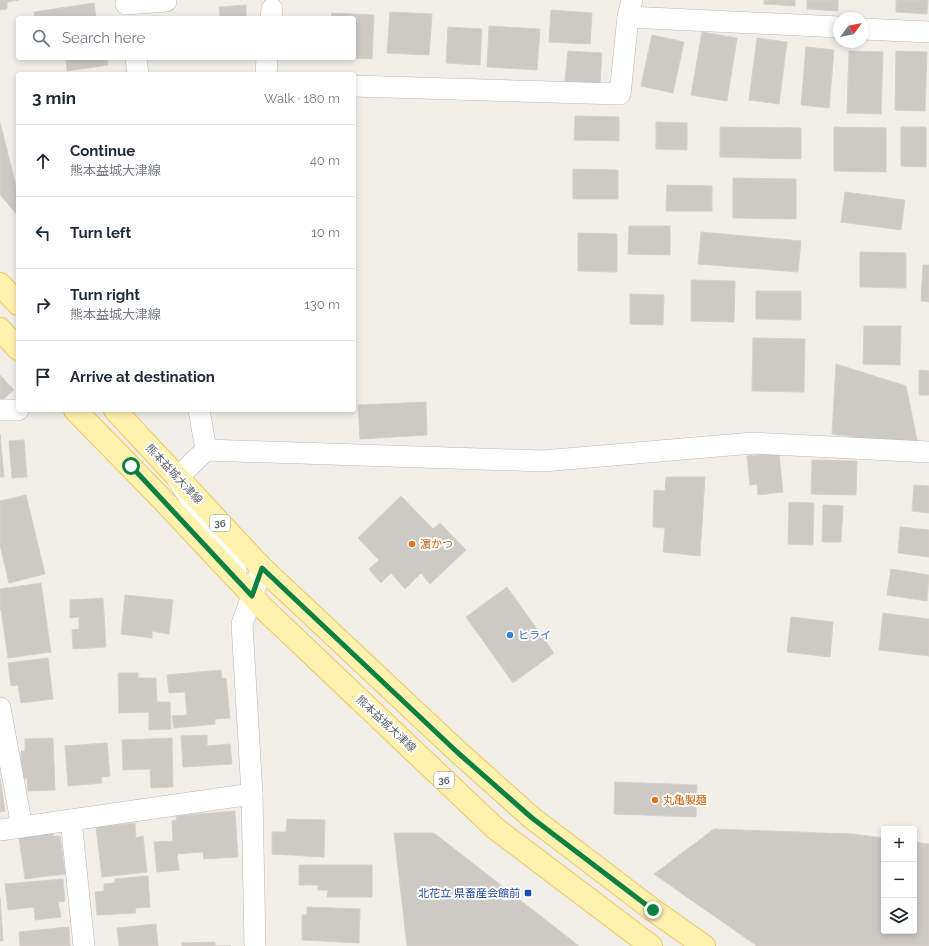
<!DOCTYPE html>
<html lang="en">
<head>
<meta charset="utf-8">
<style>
  body { margin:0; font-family:Raleway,"Noto Sans JP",sans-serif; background:#f6f6f7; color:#1f2937 }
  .controls { position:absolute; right:12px; bottom:12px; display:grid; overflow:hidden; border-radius:4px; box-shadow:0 2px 6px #0003 }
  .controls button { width:36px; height:36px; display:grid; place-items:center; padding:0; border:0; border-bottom:1px solid #e0e1e3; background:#fff; color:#1f2937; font:20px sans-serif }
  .compass { position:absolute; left:833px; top:12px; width:36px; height:36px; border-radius:50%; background:#fff; box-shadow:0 2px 6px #0003; rotate:57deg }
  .stop { position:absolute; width:12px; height:12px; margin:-9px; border:3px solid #0b8043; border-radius:50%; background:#fff }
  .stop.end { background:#0b8043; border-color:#fff; box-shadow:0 1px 4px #0008 }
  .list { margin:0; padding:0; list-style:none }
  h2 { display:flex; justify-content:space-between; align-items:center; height:52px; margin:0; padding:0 16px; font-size:17px }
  h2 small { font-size:13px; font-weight:400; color:#747a83 }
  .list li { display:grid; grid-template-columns:26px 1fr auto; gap:12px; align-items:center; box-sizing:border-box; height:72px; padding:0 16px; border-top:1px solid #e0e1e3 }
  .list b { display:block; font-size:15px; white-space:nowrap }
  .list p { margin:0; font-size:13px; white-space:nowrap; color:#747a83 }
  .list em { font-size:13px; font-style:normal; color:#747a83 }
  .icon { flex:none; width:22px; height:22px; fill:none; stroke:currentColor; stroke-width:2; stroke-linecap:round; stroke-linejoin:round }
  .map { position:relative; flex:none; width:929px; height:946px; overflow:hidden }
  .search { position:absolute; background:#fff; box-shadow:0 2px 6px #0003; left:16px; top:16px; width:340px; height:44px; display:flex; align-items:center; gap:10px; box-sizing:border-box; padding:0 14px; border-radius:4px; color:#747a83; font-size:15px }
  .panel { position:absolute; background:#fff; box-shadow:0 2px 6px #0003; left:16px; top:72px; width:340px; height:340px; border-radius:4px }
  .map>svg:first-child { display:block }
</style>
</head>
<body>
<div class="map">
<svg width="929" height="946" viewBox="0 0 929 946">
  <rect width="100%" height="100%" fill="#f1efe8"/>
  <!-- building -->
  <g fill="#cccac5" stroke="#d6d1c6">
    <polygon points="0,0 19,0 7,2 7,9 0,10"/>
    <polygon points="764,0 795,0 795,6 764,4"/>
    <polygon points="807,0 838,0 838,11 807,9"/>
    <polygon points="896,0 928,0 927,14 896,12"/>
    <polygon points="94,3 96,18 35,18 34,12"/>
    <polygon points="246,5 246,18 220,18 219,7"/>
    <polygon points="551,10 592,13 590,44 549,42"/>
    <polygon points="390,12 432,14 429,55 387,53"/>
    <polygon points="332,13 374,15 372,59 354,58 354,18 331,18"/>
    <polygon points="152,16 195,17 195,18 152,18"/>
    <polygon points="489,26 540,29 537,70 487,67"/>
    <polygon points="448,27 482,29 480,65 446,63"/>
    <polygon points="702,32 737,38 727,101 691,95"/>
    <polygon points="652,35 684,42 673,93 641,86"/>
    <polygon points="757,38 787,42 779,104 749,100"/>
    <polygon points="806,47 834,50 829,108 801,105"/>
    <polygon points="568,51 602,53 600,84 565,81"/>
    <polygon points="849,51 883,52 881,114 847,113"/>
    <polygon points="896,51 927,52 925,111 895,110"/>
    <polygon points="66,58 107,58 108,65 67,71"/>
    <polygon points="575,116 619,117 619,141 574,140"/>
    <polygon points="0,122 16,186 2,197 0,194"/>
    <polygon points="656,122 687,123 687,150 656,149"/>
    <polygon points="720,127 801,128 801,159 720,157"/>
    <polygon points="834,127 886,128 886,172 834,171"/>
    <polygon points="901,127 926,127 926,167 901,166"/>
    <polygon points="573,169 618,170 618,199 573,199"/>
    <polygon points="733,178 796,179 796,219 733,218"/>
    <polygon points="667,185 712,186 712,211 666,211"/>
    <polygon points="16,186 18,188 18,216 2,197"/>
    <polygon points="845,192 905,200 901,230 841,222"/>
    <polygon points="629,226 670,226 670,255 628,254"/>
    <polygon points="701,232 801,241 798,272 698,264"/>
    <polygon points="578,233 617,234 617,272 578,271"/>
    <polygon points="860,252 906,253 906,288 860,287"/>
    <polygon points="923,265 929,265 929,302 921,301"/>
    <polygon points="691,280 735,281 734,322 691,321"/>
    <polygon points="756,291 801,291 801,320 756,319"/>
    <polygon points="630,294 664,295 663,325 630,324"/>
    <polygon points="864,326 901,326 900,365 863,364"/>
    <polygon points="753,338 805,339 804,392 752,391"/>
    <polygon points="836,364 906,386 918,445 832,434"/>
    <polygon points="919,370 929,371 929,395 919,395"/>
    <polygon points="0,375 14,390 1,401 0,400"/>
    <polygon points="426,402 427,435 360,439 358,405"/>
    <polygon points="0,434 4,477 0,477"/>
    <polygon points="24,440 27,477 12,478 9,441"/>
    <polygon points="779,453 783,492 758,495 757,484 750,485 747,456"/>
    <polygon points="812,460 857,461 856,495 811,494"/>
    <polygon points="666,477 705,477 700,556 663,552 665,528 653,527 654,490 665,491"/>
    <polygon points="914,485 929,486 929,513 912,511"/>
    <polygon points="26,495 45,574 9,583 0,545 0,501"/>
    <polygon points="401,496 433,529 440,523 466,550 430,584 421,573 405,589 391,573 381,583 369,569 379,560 358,538"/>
    <polygon points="789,502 814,503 813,545 788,544"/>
    <polygon points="823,505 843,506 841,542 822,542"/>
    <polygon points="900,527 929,530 929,557 898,553"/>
    <polygon points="891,569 929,575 927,601 887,595"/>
    <polygon points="41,583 51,652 8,658 1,609 0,610 0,589"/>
    <polygon points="507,587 554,653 513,683 466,617"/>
    <polygon points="125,595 173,600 169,634 152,631 152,638 121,634"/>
    <polygon points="103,598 106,647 73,649 72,630 79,629 79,617 70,618 70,600"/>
    <polygon points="883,613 929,619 929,656 879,650"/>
    <polygon points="791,617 833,622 830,657 787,652"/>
    <polygon points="48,658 53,699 21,703 18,685 11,686 8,663"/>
    <polygon points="221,670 222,679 226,678 230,718 215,719 215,724 174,728 172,716 187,715 185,692 169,693 167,675"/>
    <polygon points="118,673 138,673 138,678 156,678 157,702 170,702 171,729 149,730 149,712 119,713"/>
    <polygon points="207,735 207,746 230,744 232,764 183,767 181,736"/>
    <polygon points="53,738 55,790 28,791 27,778 22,779 21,751 25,751 25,739"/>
    <polygon points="172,738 173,787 151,788 150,769 123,770 122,740"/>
    <polygon points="107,743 110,776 101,777 102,783 68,786 65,746"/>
    <polygon points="0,778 5,811 0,812"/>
    <polygon points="615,782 697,785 696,817 614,814"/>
    <polygon points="235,811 238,857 204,859 203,852 177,854 179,870 157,872 154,842 173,841 172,821 177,820 176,816"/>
    <polygon points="287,819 325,820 324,857 272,854 272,832 286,832"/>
    <polygon points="135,823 136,838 143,836 147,872 102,877 96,827"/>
    <polygon points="714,829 852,834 884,838 884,931 914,931 914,842 929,844 929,946 757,946 654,874"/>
    <polygon points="53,833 53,836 60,836 65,874 25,879 19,838"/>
    <polygon points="394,833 434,833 579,946 407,946"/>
    <polygon points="299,865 372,865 372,897 327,897 328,890 318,890 318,885 299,885"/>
    <polygon points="148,876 150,907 135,908 136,913 97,915 95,892 104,891 104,884 115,883 115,879"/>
    <polygon points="63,879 65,901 58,902 61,917 35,920 34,907 8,910 5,884"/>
    <polygon points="0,897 3,941 0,941"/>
    <polygon points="307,907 360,909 359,943 302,940 302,915 307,915"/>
    <polygon points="156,924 158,946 119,946 117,928"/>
    <polygon points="69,927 70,946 20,946 19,932"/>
    <polygon points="215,942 215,946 231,946 182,946 182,943"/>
  </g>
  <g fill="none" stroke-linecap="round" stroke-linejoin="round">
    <!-- street casing -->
    <g stroke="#b5b8bc" stroke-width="22">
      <g id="street">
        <polyline points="126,4 166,1"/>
        <polyline points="628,17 839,27"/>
        <polyline points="271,18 272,9"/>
        <polyline points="863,29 929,32"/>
        <polyline points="136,58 138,74"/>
        <polyline points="266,74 267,58"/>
        <polyline points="354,86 620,94 628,17 632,0"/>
        <polyline points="0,410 18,410"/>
        <polyline points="199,410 206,450 177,478 236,570"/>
        <polyline points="206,450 543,461 753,443 929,452"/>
        <polyline points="0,708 22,827"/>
        <polyline points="71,820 84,946"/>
        <polyline points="0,830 252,794"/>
        <polyline points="255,946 252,794 242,624 262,568"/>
      </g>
    </g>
    <!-- primary casing -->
    <g stroke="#f2c960" stroke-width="24">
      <g id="primary">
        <polyline points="0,284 18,304"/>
        <polyline points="0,329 18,349"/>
        <polyline points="75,410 159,496 252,595 261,606 496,829 651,946"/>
        <polyline points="115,410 262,568 457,751 532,818 653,910 704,946"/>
      </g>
    </g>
    <!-- street -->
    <use href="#street" stroke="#fff" stroke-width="21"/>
    <!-- primary -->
    <use href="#primary" stroke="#fff2af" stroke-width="22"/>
  </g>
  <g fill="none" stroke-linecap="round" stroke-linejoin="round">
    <!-- route -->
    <polyline stroke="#0b8043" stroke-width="5" points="131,466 252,596 262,568 457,752 532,818 653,910"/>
  </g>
  <!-- markers -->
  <g fill="#e8710a" stroke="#fff" stroke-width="1.5">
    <circle cx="412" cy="544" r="4"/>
    <circle cx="655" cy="800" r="4"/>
  </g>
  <circle fill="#3f7fe0" stroke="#fff" stroke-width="1.5" cx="510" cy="635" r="4"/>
  <rect fill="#1a4fb4" stroke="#fff" stroke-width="1.5" x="524" y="889" width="8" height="8" rx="2"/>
  <g text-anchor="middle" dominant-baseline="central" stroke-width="4" stroke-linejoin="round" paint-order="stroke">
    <!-- shield labels -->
    <g fill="#fff" stroke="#8f9295" stroke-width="1">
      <rect x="210" y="515" width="20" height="16" rx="3"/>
      <rect x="434" y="772" width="20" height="16" rx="3"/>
    </g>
    <g font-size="10" font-weight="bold" fill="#5f6368">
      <text x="220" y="523">36</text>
      <text x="444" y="780">36</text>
    </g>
    <!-- street labels -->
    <g font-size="11" fill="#5f6368" stroke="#fff">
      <text transform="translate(174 474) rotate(47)">熊本益城大津線</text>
      <text transform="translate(386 724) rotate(43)">熊本益城大津線</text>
    </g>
    <!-- food labels -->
    <g font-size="11" fill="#c56008" stroke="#fff" text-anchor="start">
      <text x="420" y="544">濵かつ</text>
      <text x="663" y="800">丸亀製麺</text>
    </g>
    <!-- shop labels -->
    <g font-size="11" fill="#366cbe" stroke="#fff" text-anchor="start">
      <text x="518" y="635">ヒライ</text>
    </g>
    <!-- transit labels -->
    <g font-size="11" fill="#164399" stroke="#fff" text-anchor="end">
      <text x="520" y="893">北花立 県畜産会館前</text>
    </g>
  </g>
</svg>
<div class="controls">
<button>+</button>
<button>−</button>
<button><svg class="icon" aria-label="layers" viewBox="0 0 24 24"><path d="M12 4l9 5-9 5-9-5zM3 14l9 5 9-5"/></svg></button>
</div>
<svg class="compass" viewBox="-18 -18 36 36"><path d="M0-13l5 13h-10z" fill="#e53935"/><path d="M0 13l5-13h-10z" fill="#747a83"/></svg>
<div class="stop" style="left:131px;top:466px"></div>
<div class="stop end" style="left:653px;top:910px"></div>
<div class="search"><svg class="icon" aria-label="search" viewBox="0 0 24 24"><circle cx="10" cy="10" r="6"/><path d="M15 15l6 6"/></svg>Search here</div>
<section class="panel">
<h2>3 min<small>Walk · 180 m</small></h2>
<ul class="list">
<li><svg class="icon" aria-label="ahead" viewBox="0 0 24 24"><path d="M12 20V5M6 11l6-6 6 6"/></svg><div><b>Continue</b><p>熊本益城大津線</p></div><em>40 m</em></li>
<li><svg class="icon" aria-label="left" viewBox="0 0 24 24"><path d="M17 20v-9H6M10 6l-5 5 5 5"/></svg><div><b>Turn left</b></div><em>10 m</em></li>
<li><svg class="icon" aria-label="right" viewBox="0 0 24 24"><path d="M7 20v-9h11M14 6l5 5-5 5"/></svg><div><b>Turn right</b><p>熊本益城大津線</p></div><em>130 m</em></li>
<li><svg class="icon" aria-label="arrive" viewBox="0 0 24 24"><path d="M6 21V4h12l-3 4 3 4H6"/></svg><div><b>Arrive at destination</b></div></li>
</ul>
</section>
</div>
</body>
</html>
